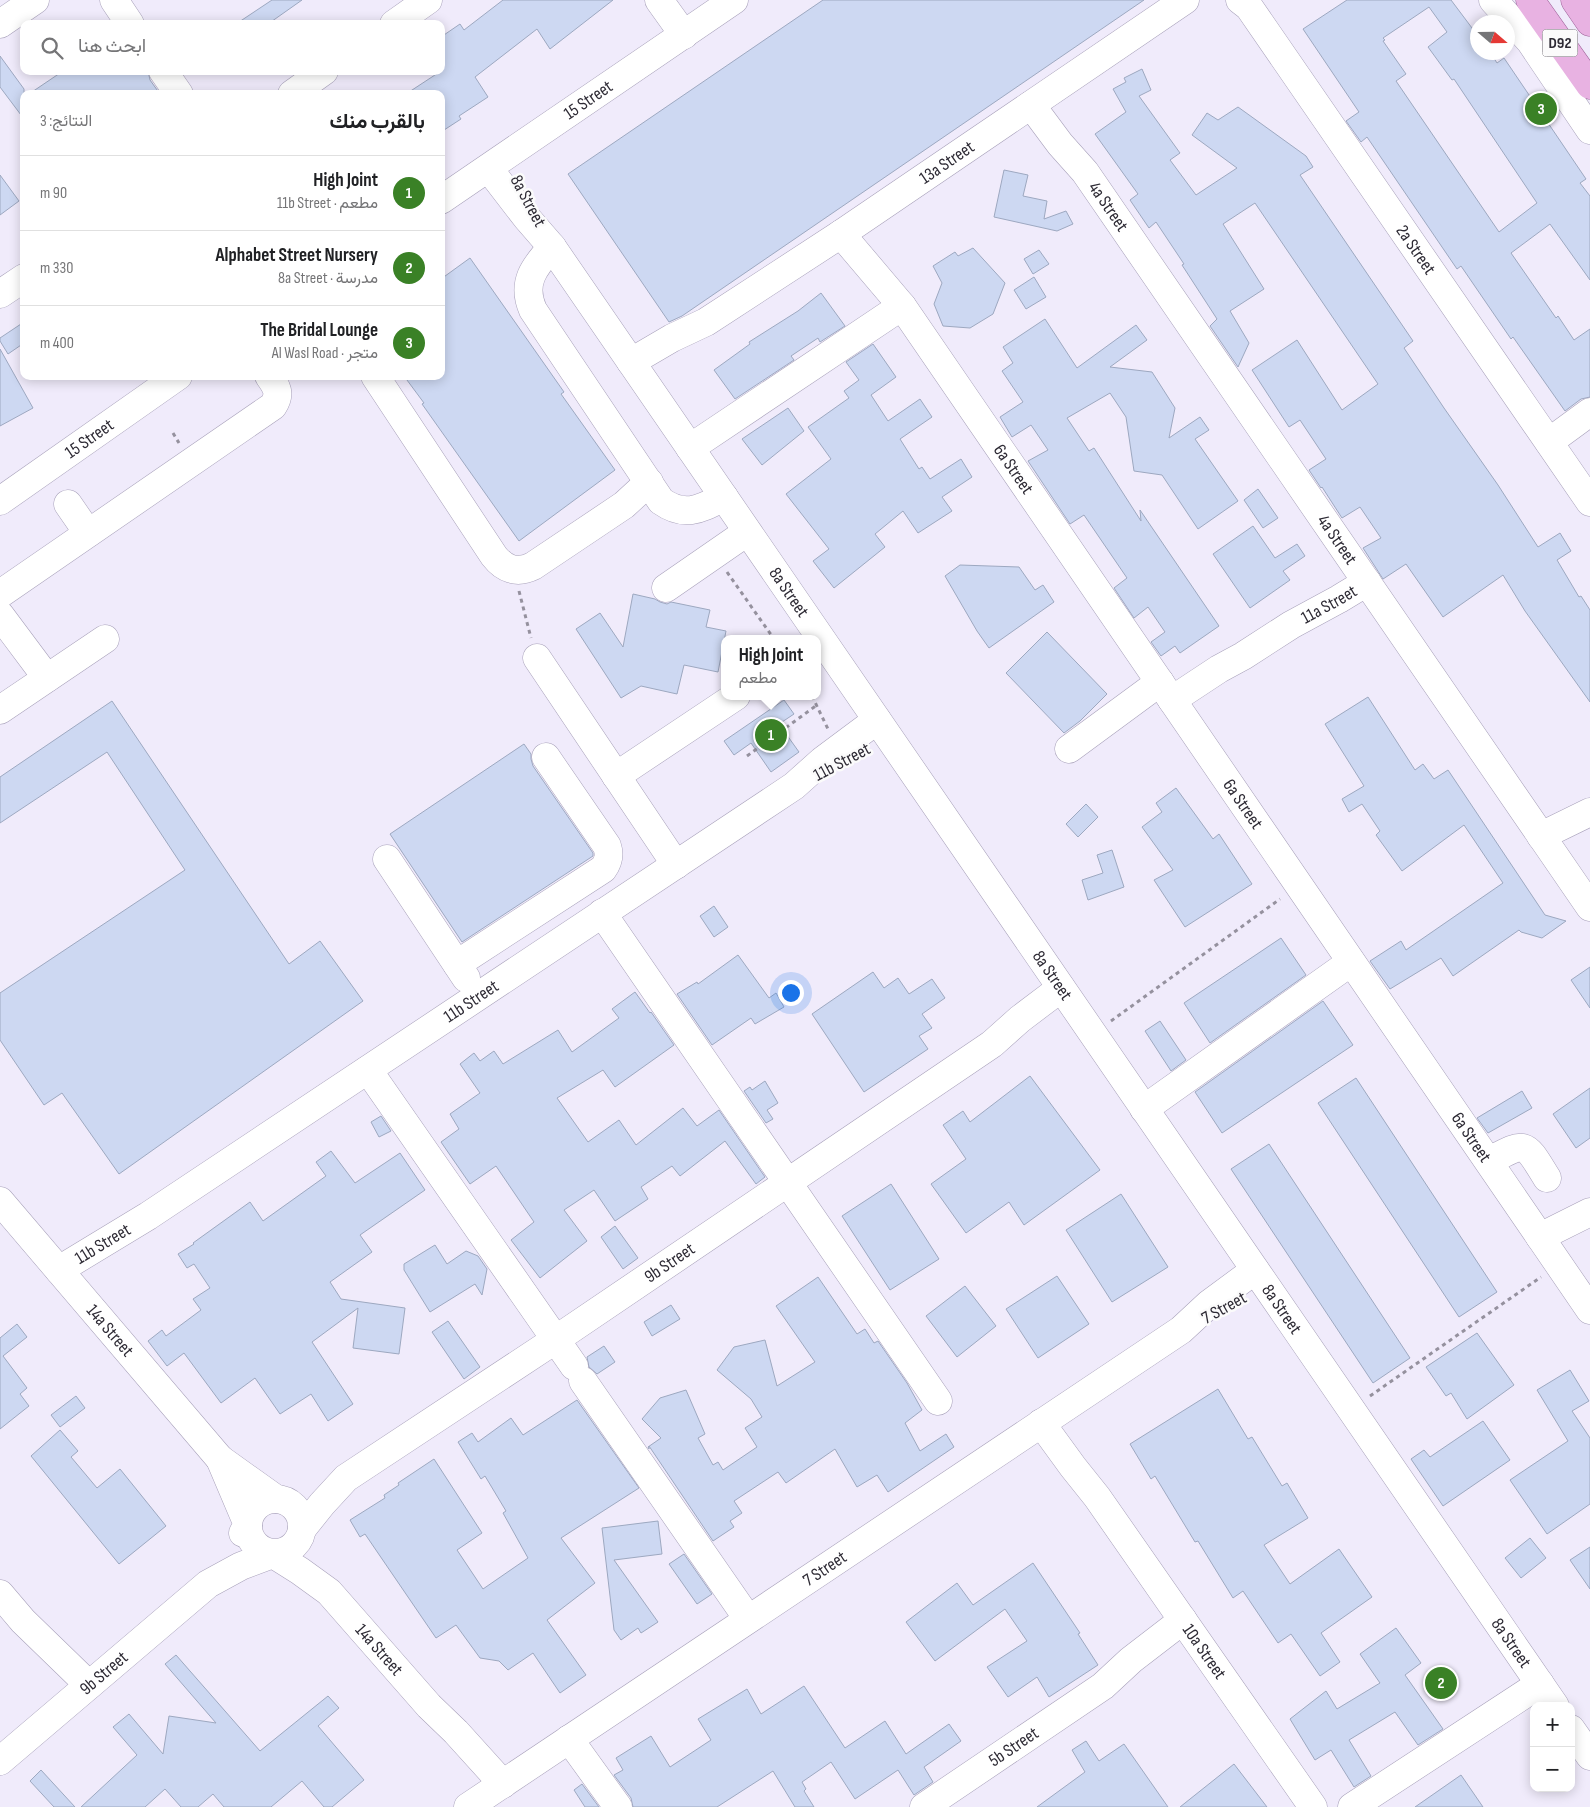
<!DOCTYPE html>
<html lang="ar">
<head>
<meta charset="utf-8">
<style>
  body { margin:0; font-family:"Sofia Sans Condensed",Vazirmatn,sans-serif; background:#f6f6f6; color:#202124; direction:rtl }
  .controls { position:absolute; right:15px; bottom:15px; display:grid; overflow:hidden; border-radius:10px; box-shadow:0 2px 12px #0003 }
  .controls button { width:45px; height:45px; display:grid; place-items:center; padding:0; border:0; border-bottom:1px solid #e0e0e0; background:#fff; color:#202124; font:25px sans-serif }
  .compass { position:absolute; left:1470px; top:15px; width:45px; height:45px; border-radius:50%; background:#fff; box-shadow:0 2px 12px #0003; rotate:110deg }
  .you { position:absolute; left:790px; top:992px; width:18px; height:18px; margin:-12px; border:4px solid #fff; border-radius:50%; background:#1a73e8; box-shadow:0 0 0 8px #1a73e833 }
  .badge { display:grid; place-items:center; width:32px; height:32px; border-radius:50%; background:#3a8126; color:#fff; font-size:16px; font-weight:700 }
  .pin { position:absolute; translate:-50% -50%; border:2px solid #fff; box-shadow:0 1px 5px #0006 }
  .popup { position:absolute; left:721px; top:635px; width:100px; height:65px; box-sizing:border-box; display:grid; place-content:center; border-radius:10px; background:#fff; filter:drop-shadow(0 1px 4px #0005); font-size:16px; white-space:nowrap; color:#757577 }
  .popup b { font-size:19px; color:#202124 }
  .popup::after { content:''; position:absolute; left:50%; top:100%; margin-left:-10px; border:10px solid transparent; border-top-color:#fff }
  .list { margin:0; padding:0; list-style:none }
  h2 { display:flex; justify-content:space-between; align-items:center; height:65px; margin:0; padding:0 20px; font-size:21px }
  h2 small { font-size:16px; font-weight:400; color:#757577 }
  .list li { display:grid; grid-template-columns:32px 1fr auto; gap:15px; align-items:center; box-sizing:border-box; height:75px; padding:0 20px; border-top:1px solid #e0e0e0 }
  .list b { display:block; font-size:19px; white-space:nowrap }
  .list p { margin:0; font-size:16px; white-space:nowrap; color:#757577 }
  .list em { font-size:16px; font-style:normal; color:#757577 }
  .icon { flex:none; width:28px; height:28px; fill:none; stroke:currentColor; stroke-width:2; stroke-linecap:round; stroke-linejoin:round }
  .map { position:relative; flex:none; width:1590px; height:1807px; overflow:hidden; direction:ltr }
  .search { position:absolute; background:#fff; box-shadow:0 2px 12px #0003; left:20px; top:20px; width:425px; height:55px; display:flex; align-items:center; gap:12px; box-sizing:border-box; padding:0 18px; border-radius:10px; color:#757577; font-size:19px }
  .panel { position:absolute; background:#fff; box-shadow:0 2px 12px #0003; left:20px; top:90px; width:425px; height:290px; border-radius:10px; direction:rtl }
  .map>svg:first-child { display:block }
</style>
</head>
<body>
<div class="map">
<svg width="1590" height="1807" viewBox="0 0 1590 1807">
  <rect width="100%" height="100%" fill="#f0ebfb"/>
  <!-- building -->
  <g fill="#cdd8f2" stroke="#9da8c0" fill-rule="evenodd">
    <polygon points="272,0 302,0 268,24 236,24"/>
    <polygon points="503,0 613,0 550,49 537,29 475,77 488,97 459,116 461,119 441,132 441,94 406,94 441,71 441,37 460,24 464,30"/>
    <polygon points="823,0 1144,0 682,316 669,322 568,174"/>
    <path d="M1347 0H1451L1478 36V52H1490L1497 63 1504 58 1586 179 1580 183 1590 196V280L1550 224 1511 253 1556 318 1558 316 1574 340 1590 329V397L1581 399 1565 411 1513 337 1511 339 1461 266 1457 269 1367 137 1361 142 1346 121 1359 112 1303 29ZM1429 7 1447 32 1428 47 1452 80 1454 79 1537 203 1499 232 1396 81 1406 74 1383 41 1385 40 1383 38Z"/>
    <polygon points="0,56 24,89 24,119 0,87"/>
    <polygon points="1142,69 1151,90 1139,96 1180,153 1170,160 1196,195 1237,168 1192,135 1207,113 1218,120 1238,107 1306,156 1313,167 1300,175 1413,341 1404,348 1444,408 1498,485 1538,547 1560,533 1571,551 1557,560 1579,597 1581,596 1590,610 1590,702 1525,611 1503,575 1443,617 1406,564 1383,579 1363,548 1381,538 1360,507 1342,518 1322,487 1321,488 1309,470 1326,459 1300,420 1289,427 1252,370 1297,340 1342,410 1378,384 1255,203 1223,224 1264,289 1230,311 1249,343 1238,367 1210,326 1217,319 1182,265 1184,264 1156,222 1149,228 1130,200 1138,194 1095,134 1126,112 1113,89 1126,82 1124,78"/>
    <polygon points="63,71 148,71 150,80 160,94 29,94"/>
    <polygon points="1004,170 1028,175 1023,196 1047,201 1044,219 1066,211 1073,224 1057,231 994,217"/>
    <polygon points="0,175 19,201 0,215"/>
    <polygon points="973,248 1005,283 993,314 970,328 943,326 934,304 942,283 933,266 955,252 958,256"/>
    <polygon points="1039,250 1049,264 1033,274 1024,259"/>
    <polygon points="470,258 564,392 561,394 615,470 519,541 422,404 424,403 404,376 441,376 441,279"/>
    <polygon points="1034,277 1046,297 1026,309 1014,290"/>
    <polygon points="821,293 845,326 820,342 818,338 791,356 794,360 735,399 714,370 750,344 749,342 798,311"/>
    <polygon points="1045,319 1077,368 1136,325 1147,340 1110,367 1152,372 1175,408 1169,438 1200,417 1209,430 1195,439 1238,501 1198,529 1162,475 1134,471 1126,417 1110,393 1067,418 1089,451 1094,448 1141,521 1140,510 1219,626 1180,653 1175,646 1161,656 1151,642 1165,632 1148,607 1134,618 1114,588 1127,578 1084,515 1070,524 1028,461 1048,450 1031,425 1012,437 1000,417 1023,402 1002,371 1013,363 1003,347"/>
    <polygon points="24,322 24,343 8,354 0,341 0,338"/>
    <polygon points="873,344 896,377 871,395 888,421 920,399 932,417 900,439 919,469 922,467 930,479 961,459 972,477 942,497 952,511 918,533 903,511 875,534 885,547 834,588 813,561 829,549 786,494 831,459 808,427 849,398 844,391 859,380 846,362"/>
    <polygon points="0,349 33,408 0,426"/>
    <polygon points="788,408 804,431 762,465 742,439"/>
    <polygon points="1258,489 1278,518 1263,528 1244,500"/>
    <polygon points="1253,526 1275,558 1297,544 1305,556 1283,571 1290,580 1250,608 1213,554"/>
    <polygon points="960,565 1019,567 1035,590 1043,585 1054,602 989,648 977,631 945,576"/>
    <polygon points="633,594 655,599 660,602 667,604 671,602 710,610 706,627 726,631 718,672 684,665 677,694 641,686 621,698 576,629 600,613 623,647"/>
    <polygon points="1047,632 1107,694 1080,721 1064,733 1006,673"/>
    <polygon points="1368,697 1415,770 1423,764 1434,779 1448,770 1545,915 1566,921 1542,938 1521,932 1519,930 1453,976 1441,958 1390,989 1370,961 1401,941 1406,950 1503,883 1464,825 1402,871 1376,835 1380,831 1362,804 1349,812 1342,799 1364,786 1325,724"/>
    <polygon points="784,700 794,714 779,724 799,752 771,772 751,743 734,755 724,741"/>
    <polygon points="112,701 289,964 320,941 363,1001 119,1174 62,1093 44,1105 0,1040 0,993 185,870 107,752 0,823 0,777"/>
    <polygon points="524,744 531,754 531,759 533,766 593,853 593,856 462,942 390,834"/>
    <polygon points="1176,788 1213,839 1219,834 1252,884 1185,927 1154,880 1173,870 1142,827 1162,812 1156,803"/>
    <polygon points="1086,804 1098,817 1078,837 1066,824"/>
    <polygon points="1112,850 1124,887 1088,900 1082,880 1103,873 1097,855"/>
    <polygon points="714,906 728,927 714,937 700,916"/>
    <polygon points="1281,938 1306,975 1210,1043 1184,1003"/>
    <polygon points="738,955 769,998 776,993 784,1007 755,1024 751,1018 712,1045 677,994 697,982 698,984"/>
    <polygon points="1590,967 1590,1008 1571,980"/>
    <polygon points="873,972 884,988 898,978 909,994 932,979 945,998 922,1014 932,1028 919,1036 928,1049 864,1092 812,1014"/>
    <polygon points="635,992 650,1013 651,1012 674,1045 615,1087 603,1070 557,1098 588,1142 619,1120 636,1145 683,1108 697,1126 719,1110 765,1177 756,1184 725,1141 680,1176 672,1166 641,1187 648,1199 615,1221 594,1190 564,1210 587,1241 540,1278 511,1240 534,1222 496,1166 470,1184 441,1142 459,1129 450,1114 480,1093 460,1064 474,1053 480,1061 494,1051 503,1064 558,1030 572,1052 619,1018 612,1009"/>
    <polygon points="1323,1001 1353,1045 1222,1133 1195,1092"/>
    <polygon points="1160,1021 1186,1060 1171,1071 1145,1031"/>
    <polygon points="1030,1076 1100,1170 1024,1225 1009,1202 966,1233 931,1184 966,1159 943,1125 963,1111 970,1122"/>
    <polygon points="1356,1078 1497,1292 1459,1317 1318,1103"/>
    <polygon points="765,1081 778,1103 767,1110 773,1119 766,1123 744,1091 750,1087 752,1090"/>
    <polygon points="1590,1088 1590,1138 1576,1148 1553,1114"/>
    <polygon points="1522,1091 1532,1108 1488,1133 1477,1118"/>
    <polygon points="381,1116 391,1131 379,1137 371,1122"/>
    <polygon points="1269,1144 1410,1358 1373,1383 1231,1169"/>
    <polygon points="331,1151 355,1183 400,1153 425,1190 360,1235 372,1252 330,1282 341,1299 405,1308 399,1354 353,1348 358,1308 312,1342 353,1404 328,1421 311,1394 280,1414 255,1378 221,1403 184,1353 167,1366 148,1341 162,1330 166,1336 201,1310 193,1299 210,1288 194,1264 187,1268 178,1254 194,1244 193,1243 250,1202 263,1221 326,1176 316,1162"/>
    <polygon points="891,1184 939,1259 890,1290 842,1216"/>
    <polygon points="1121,1194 1168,1267 1112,1302 1066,1230"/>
    <polygon points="615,1226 638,1258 623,1269 601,1237"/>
    <polygon points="435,1245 447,1264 466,1251 478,1256 487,1269 482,1295 475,1284 430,1312 404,1270 404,1264"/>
    <polygon points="1057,1276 1089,1324 1038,1358 1006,1309"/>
    <polygon points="818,1277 857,1334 865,1329 874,1343 878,1341 907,1383 922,1410 905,1423 920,1451 946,1434 954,1447 888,1492 877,1475 857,1487 835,1449 786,1483 778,1472 734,1501 742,1513 730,1521 734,1527 713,1541 649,1446 649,1449 648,1447 661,1438 642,1419 660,1398 686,1390 705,1434 698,1438 713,1465 718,1462 723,1470 757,1447 745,1428 762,1417 751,1399 717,1370 734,1347 765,1340 777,1386 815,1362 776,1306"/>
    <polygon points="965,1286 996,1326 957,1357 926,1316"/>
    <polygon points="671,1305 680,1319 652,1336 644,1322"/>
    <polygon points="448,1321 480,1367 464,1379 432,1332"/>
    <polygon points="17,1324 27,1337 3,1356 27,1388 20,1394 29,1406 0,1429 0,1338"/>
    <polygon points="1477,1333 1514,1385 1467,1419 1451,1393 1446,1396 1426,1367"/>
    <polygon points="604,1346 615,1362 597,1374 589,1367 587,1357"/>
    <polygon points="1570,1370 1589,1401 1572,1411 1590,1438 1590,1504 1547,1534 1510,1480 1568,1441 1537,1390"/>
    <polygon points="1218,1389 1248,1439 1252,1437 1282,1486 1287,1483 1308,1518 1264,1545 1290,1584 1339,1549 1372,1597 1321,1633 1340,1662 1320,1676 1291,1634 1278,1643 1243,1591 1233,1598 1198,1541 1195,1542 1155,1476 1151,1479 1130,1444"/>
    <polygon points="76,1396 85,1408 60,1427 51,1415"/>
    <polygon points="577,1400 639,1488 561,1538 595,1583 547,1620 586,1675 560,1693 533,1653 508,1670 499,1661 480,1658 456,1625 436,1638 365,1534 360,1537 350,1520 385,1498 384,1495 399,1485 398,1483 434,1459 482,1533 457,1550 483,1589 528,1558 503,1513 506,1511 485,1476 481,1479 458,1442 472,1433 478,1442 511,1418 523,1435"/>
    <polygon points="1483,1421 1510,1460 1443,1506 1411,1459 1424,1450 1430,1457"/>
    <polygon points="60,1430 78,1451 71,1457 97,1488 120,1469 166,1526 119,1564 31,1456"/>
    <polygon points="658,1521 662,1554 614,1560 658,1622 641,1633 638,1628 621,1640 614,1630 602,1528"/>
    <polygon points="1530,1538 1546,1558 1521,1578 1505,1558"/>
    <polygon points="1590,1547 1590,1589 1570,1560"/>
    <polygon points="684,1554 712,1594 697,1604 669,1564"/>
    <polygon points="1033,1563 1080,1633 1078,1634 1098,1665 1049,1697 1037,1677 1008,1697 987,1667 1027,1641 1005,1609 935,1661 906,1622 957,1583 973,1605"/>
    <polygon points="1396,1628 1421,1663 1405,1675 1443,1729 1418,1745 1395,1712 1349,1740 1371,1776 1354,1787 1331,1750 1315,1760 1290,1719 1326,1691 1337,1709 1380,1683 1360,1654"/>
    <polygon points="176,1655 260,1751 328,1696 339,1708 318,1726 364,1780 332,1807 324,1807 302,1781 271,1807 224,1807 213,1794 198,1807 181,1807 165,1789 145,1807 81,1807 137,1755 113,1727 129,1714 163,1754 169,1716 216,1723 165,1664"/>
    <polygon points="804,1686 845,1748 885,1721 906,1754 949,1724 961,1741 924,1767 933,1782 914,1795 898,1770 855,1799 831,1762 802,1782 806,1789 804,1791 814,1807 795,1807 773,1771 717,1807 633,1807 631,1798 614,1775 623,1770 616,1758 651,1736 670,1767 711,1740 698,1719 747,1689 761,1714"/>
    <polygon points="1086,1741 1099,1761 1124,1744 1168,1807 1037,1807 1085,1772 1072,1750"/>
    <polygon points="1234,1764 1267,1807 1180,1807"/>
    <polygon points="41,1770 75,1807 54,1807 30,1781"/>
    <polygon points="1461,1775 1483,1807 1415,1807"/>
    <polygon points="582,1784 599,1807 585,1807 574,1790"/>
  </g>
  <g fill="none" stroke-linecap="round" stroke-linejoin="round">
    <!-- minor casing -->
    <g stroke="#a8a1ba" stroke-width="29">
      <g id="minor">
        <polyline points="114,0 130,24"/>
        <polyline points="659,0 684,35"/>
        <path id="s1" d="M1240 0 1249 7 1590 502"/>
        <polyline points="1493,0 1530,41 1590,130"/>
        <polyline points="0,24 35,0"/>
        <polyline points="394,24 428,0"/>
        <polyline points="163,71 179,94"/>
        <polyline points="292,94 324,71"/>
        <path id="s2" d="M1031 105 1060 144 1085 172 1590 907"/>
        <path id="s3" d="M489 169 526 217 552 247 1555 1706"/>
        <path id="s4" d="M441 200 734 0"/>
        <path id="s5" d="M841 234 902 306 1590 1310"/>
        <path d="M552 247C534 267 521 283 533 310L661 501C685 518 700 509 724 497"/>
        <polyline points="0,294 24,278"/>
        <path id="s6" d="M631 362 672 338 706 322 841 234 1185 0"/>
        <path d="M375 376 494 556C504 569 517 574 533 566L624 505 649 482"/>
        <polyline points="1549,442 1590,412"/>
        <polyline points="690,448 902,306"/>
        <path id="s7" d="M0 501 178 376"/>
        <polyline points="68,504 88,533"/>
        <polyline points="666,588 747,532"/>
        <path d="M0 594 273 406C281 394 277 387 269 376"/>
        <polyline points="0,615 47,678"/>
        <polyline points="537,658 676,865"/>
        <path id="s8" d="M1172 700 1219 669 1243 656 1291 625 1339 599 1367 582"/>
        <polyline points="0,710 105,639"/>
        <polyline points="1069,749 1160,682"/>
        <polyline points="616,776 736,696"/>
        <polyline points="1541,836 1590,812"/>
        <polyline points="387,859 466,978"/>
        <polyline points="602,913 938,1401"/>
        <path d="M457 964 603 869C609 861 610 855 607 846L546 757"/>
        <polyline points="368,1070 574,1366"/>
        <polyline points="1144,1109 1351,962"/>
        <path d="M1489 1161C1527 1141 1524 1141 1547 1178"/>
        <path id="s9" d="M0 1201 220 1459 276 1499"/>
        <polyline points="1540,1237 1590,1212"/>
        <path id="s10" d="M59 1270 148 1216 794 786 822 761 877 720"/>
        <polyline points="583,1381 748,1619"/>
        <path id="s11" d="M1041 1423 1073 1467 1097 1497 1313 1807"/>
        <polyline points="220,1459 248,1525 243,1533"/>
        <circle cx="275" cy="1526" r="27"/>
        <path id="s12" d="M302 1529 322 1504 346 1478 555 1340 992 1044 1020 1019 1061 988"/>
        <polyline points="0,1594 23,1621 89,1685"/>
        <polyline points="1571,1729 1590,1756"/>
        <polyline points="569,1739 618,1807"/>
        <path id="s13" d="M0 1761 208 1584 241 1566 273 1554 300 1571 329 1592 429 1706 456 1732 503 1784"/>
        <path id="s14" d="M468 1807 1181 1330 1209 1304 1255 1270"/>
        <path id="s15" d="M924 1807 1103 1686 1131 1660 1183 1620"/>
        <polyline points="1352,1807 1540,1684"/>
      </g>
    </g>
    <!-- major casing -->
    <g stroke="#9c6198" stroke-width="29">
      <g id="major">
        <polyline points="1530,0 1590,85"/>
        <polyline points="1575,0 1590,22"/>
      </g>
    </g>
    <!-- path -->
    <g stroke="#95919e" stroke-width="3" stroke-dasharray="4 4" stroke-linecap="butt">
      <polyline points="173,433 179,443"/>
      <polyline points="727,572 774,639"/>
      <polyline points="519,591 531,638"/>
      <polyline points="812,696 828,729"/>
      <polyline points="747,756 817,705"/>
      <polyline points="1111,1021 1280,899"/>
      <polyline points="1370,1396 1541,1277"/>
    </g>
    <!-- minor -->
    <use href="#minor" stroke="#fff" stroke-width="28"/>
    <!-- major -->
    <use href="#major" stroke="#e8b2e2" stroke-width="28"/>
  </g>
  <g text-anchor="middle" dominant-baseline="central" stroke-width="5" stroke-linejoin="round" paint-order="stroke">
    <!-- shield labels -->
    <rect fill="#fbfbfb" stroke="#6c6970" stroke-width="1" x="1542.5" y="29.5" width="35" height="27" rx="4"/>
    <g font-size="16" font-weight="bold" fill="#2e2b35">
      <text x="1560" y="43">D92</text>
    </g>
    <!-- street labels -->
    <g font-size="18" fill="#2e2b35" stroke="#fbfbfb">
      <text stroke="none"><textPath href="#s4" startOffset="178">15 Street</textPath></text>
      <text stroke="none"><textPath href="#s6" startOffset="374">13a Street</textPath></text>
      <text transform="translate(528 201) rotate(62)">8a Street</text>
      <text stroke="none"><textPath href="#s2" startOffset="128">4a Street</textPath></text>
      <text stroke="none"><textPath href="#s1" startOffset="306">2a Street</textPath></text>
      <text stroke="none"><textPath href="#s7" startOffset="109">15 Street</textPath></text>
      <text stroke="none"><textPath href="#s5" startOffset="292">6a Street</textPath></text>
      <text stroke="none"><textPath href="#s2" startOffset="532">4a Street</textPath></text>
      <text stroke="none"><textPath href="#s3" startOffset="519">8a Street</textPath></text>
      <text stroke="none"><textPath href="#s8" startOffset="184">11a Street</textPath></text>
      <text transform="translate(842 762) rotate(-28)">11b Street</text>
      <text stroke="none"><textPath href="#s5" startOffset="698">6a Street</textPath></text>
      <text stroke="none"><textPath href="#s3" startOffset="984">8a Street</textPath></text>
      <text stroke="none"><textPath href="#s10" startOffset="492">11b Street</textPath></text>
      <text stroke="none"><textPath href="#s5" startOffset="1102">6a Street</textPath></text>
      <text stroke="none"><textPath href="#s10" startOffset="51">11b Street</textPath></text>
      <text stroke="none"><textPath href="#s12" startOffset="456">9b Street</textPath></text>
      <text transform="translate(1224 1308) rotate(-29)">7 Street</text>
      <text stroke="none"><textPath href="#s3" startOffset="1389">8a Street</textPath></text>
      <text stroke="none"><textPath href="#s9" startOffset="170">14a Street</textPath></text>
      <text stroke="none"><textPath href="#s14" startOffset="429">7 Street</textPath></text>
      <text stroke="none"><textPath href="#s3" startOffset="1794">8a Street</textPath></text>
      <text stroke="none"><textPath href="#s13" startOffset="489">14a Street</textPath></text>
      <text stroke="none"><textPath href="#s11" startOffset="281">10a Street</textPath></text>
      <text stroke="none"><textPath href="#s13" startOffset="136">9b Street</textPath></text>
      <text stroke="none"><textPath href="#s15" startOffset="108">5b Street</textPath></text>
    </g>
  </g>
</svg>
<div class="controls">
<button>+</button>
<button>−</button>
</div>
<svg class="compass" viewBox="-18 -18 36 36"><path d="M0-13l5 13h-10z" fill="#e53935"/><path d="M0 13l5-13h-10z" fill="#757577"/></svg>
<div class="you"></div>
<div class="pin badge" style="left:771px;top:735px">1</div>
<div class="popup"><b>High Joint</b>مطعم</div>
<div class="pin badge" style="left:1441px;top:1683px">2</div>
<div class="pin badge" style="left:1541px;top:109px">3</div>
<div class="search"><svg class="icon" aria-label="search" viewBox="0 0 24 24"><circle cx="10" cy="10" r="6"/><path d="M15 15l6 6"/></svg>ابحث هنا</div>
<section class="panel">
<h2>بالقرب منك<small>النتائج: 3</small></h2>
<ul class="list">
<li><span class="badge">1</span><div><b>High Joint</b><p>مطعم · 11b Street</p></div><em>90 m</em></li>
<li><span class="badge">2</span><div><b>Alphabet Street Nursery</b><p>مدرسة · 8a Street</p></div><em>330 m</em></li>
<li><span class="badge">3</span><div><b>The Bridal Lounge</b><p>متجر · Al Wasl Road</p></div><em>400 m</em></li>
</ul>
</section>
</div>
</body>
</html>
